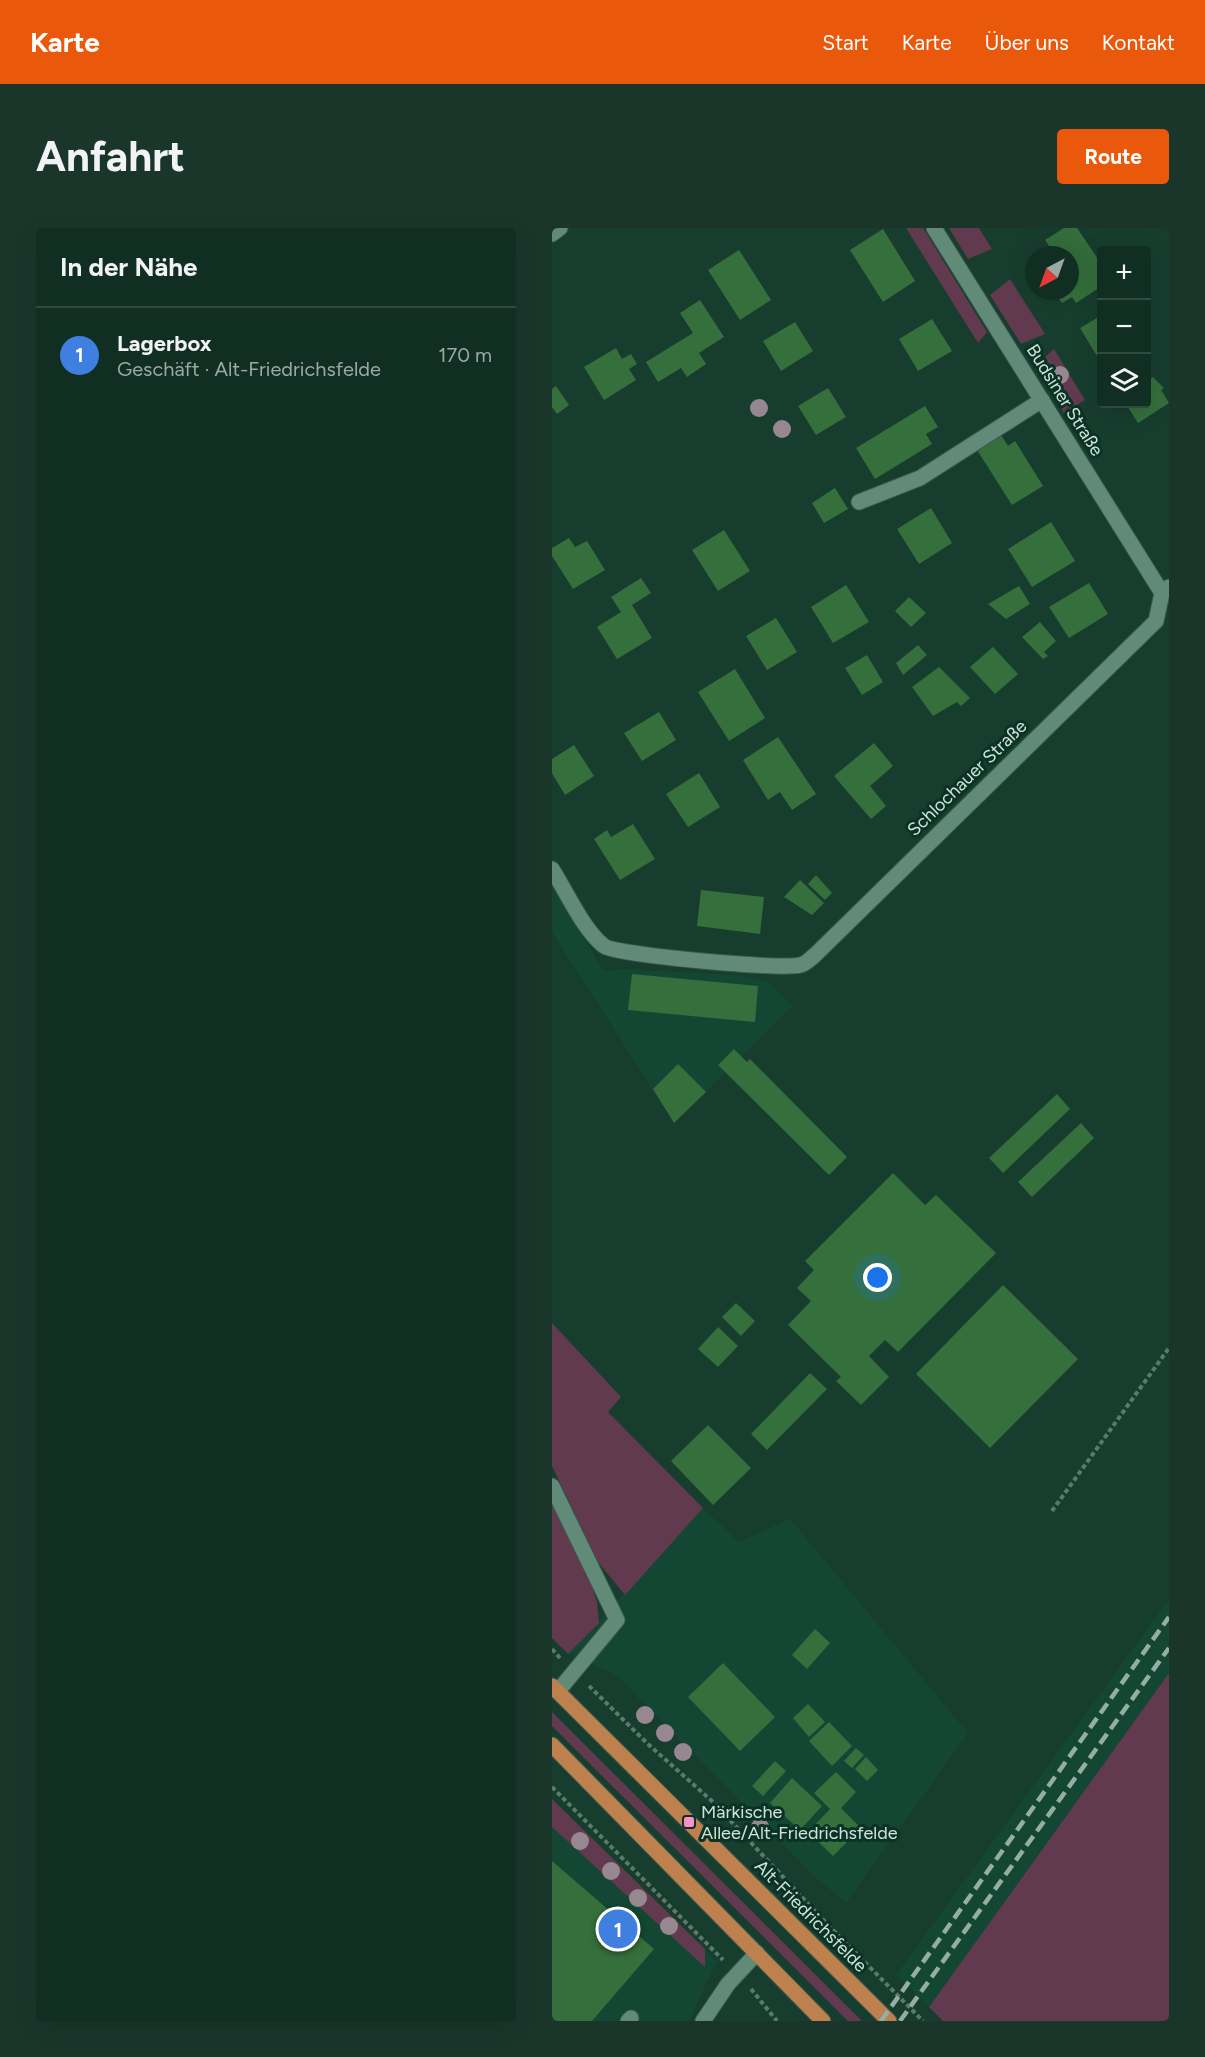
<!DOCTYPE html>
<html lang="de">
<head>
<meta charset="utf-8">
<style>
  body { margin:0; font-family:Figtree,sans-serif; background:#1a362b; color:#f1f3f6 }
  .controls { position:absolute; right:18px; top:18px; display:grid; overflow:hidden; border-radius:6px; box-shadow:0 6px 24px #0002 }
  .controls button { width:54px; height:54px; display:grid; place-items:center; padding:0; border:0; border-bottom:2px solid #304a41; background:#112e23; color:#f1f3f6; font:30px sans-serif }
  .compass { position:absolute; left:473px; top:18px; width:54px; height:54px; border-radius:50%; background:#112e23; box-shadow:0 6px 24px #0002; rotate:221deg }
  .you { position:absolute; left:326px; top:1050px; width:21px; height:21px; margin:-15px; border:4px solid #fff; border-radius:50%; background:#1a73e8; box-shadow:0 0 0 9px #1a73e833 }
  .badge { display:grid; place-items:center; width:39px; height:39px; border-radius:50%; background:#ea580c; color:#fff; font-size:20px; font-weight:700 }
  .pin { position:absolute; translate:-50% -50%; border:3px solid #fff; box-shadow:0 2px 6px #0006 }
  .list { margin:0; padding:0; list-style:none }
  h2 { display:flex; justify-content:space-between; align-items:center; height:78px; margin:0; padding:0 24px; font-size:26px }
  h2 small { font-size:20px; font-weight:400; color:#9ca8a6 }
  .list li { display:grid; grid-template-columns:39px 1fr auto; gap:18px; align-items:center; box-sizing:border-box; height:96px; padding:0 24px; border-top:2px solid #304a41 }
  .list b { display:block; font-size:22px; white-space:nowrap }
  .list p { margin:0; font-size:20px; white-space:nowrap; color:#9ca8a6 }
  .list em { font-size:20px; font-style:normal; color:#9ca8a6 }
  .icon { flex:none; width:33px; height:33px; fill:none; stroke:currentColor; stroke-width:2; stroke-linecap:round; stroke-linejoin:round }
  .map { position:relative; flex:none; width:617px; height:1793px; overflow:hidden; border-radius:6px }
  header { display:flex; align-items:center; gap:36px; box-sizing:border-box; height:84px; padding:0 30px; background:#ea580c; color:#fff }
  header strong { font-size:28px }
  nav { display:flex; gap:33px; margin-inline-start:auto; font-size:21px }
  .intro { display:flex; align-items:center; justify-content:space-between; box-sizing:border-box; height:144px; padding:0 36px }
  h1 { margin:0; font-size:42px }
  .button { padding:15px 27px; border-radius:6px; background:#ea580c; color:#fff; font-size:21px; font-weight:700 }
  main { display:flex; gap:36px; padding:0 36px }
  aside { flex:1; background:#112e23; border-radius:6px; box-shadow:0 6px 24px #0002 }
  .map>svg:first-child { display:block }
</style>
</head>
<body>
<header>
<strong>Karte</strong>
<nav><a>Start</a><a>Karte</a><a>Über uns</a><a>Kontakt</a></nav>
</header>
<div class="intro"><h1>Anfahrt</h1><a class="button">Route</a></div>
<main>
<aside>
<h2>In der Nähe<small></small></h2>
<ul class="list">
<li><span class="badge" style="background:#3f7fe0">1</span><div><b>Lagerbox</b><p>Geschäft · Alt-Friedrichsfelde</p></div><em>170 m</em></li>
</ul>
</aside>
<div class="map">
<svg width="617" height="1793" viewBox="0 0 617 1793">
  <rect width="100%" height="100%" fill="#173d2f"/>
  <!-- built -->
  <g fill="#144634">
    <polygon points="0,659 52,743 69,741 184,747 215,754 241,778 122,895 0,704"/>
    <polygon points="151,1280 187,1314 238,1291 416,1505 294,1675 261,1647 64,1447 16,1426"/>
    <polygon points="617,1371 617,1445 377,1779 344,1747"/>
    <polygon points="0,1574 165,1733 137,1793 0,1793"/>
  </g>
  <!-- green -->
  <g fill="#613a50">
    <polygon points="354,0 371,0 435,104 426,115"/>
    <polygon points="397,0 427,0 440,21 416,31"/>
    <polygon points="458,51 493,106 469,116 438,67"/>
    <polygon points="502,121 533,172 512,185 482,139"/>
    <polygon points="0,1095 69,1169 56,1184 151,1280 73,1367 46,1334 0,1238"/>
    <polygon points="0,1274 39,1355 45,1374 47,1395 16,1426 0,1410"/>
    <polygon points="617,1445 617,1793 391,1793 377,1779"/>
    <polygon points="0,1484 310,1793 296,1793 0,1498"/>
    <polygon points="0,1571 153,1721 153,1739 0,1599"/>
  </g>
  <!-- building -->
  <g fill="#356f3c">
    <polygon points="512,0 525,0 550,37 550,58 524,75 520,69 510,75 502,63 518,63 518,27 493,27 500,22 493,12"/>
    <polygon points="331,1 363,53 331,74 298,22"/>
    <polygon points="187,22 219,72 188,92 156,42"/>
    <polygon points="148,72 172,109 147,125 154,136 135,149 129,140 106,154 94,134 141,105 128,85"/>
    <polygon points="550,87 550,131 548,133 528,100"/>
    <polygon points="380,91 400,123 366,143 347,111"/>
    <polygon points="243,94 261,123 229,143 211,113"/>
    <polygon points="64,120 70,131 79,126 85,136 77,141 84,152 52,172 32,139"/>
    <polygon points="601,149 612,160 609,162 617,175 586,195 574,176 594,176 594,153"/>
    <polygon points="4,158 17,177 5,186 0,179 0,161"/>
    <polygon points="276,160 294,189 264,207 246,178"/>
    <polygon points="373,178 386,199 374,206 380,216 323,251 304,220"/>
    <polygon points="449,207 456,218 463,213 491,258 460,277 425,222"/>
    <polygon points="283,260 296,281 272,295 260,275"/>
    <polygon points="379,280 400,315 367,336 345,301"/>
    <polygon points="499,294 523,333 480,359 456,321"/>
    <polygon points="172,302 198,343 166,363 140,322"/>
    <polygon points="17,310 23,319 35,313 53,342 21,361 0,328 0,320"/>
    <polygon points="89,350 99,365 80,377 100,410 65,431 45,399 69,384 59,369"/>
    <polygon points="537,355 556,386 517,410 497,379"/>
    <polygon points="294,357 317,394 281,415 259,379"/>
    <polygon points="467,358 478,376 454,391 436,376"/>
    <polygon points="357,369 374,385 359,399 343,383"/>
    <polygon points="224,390 245,424 215,442 194,408"/>
    <polygon points="488,394 504,413 492,424 496,428 491,431 470,409"/>
    <polygon points="366,417 375,427 351,447 344,435"/>
    <polygon points="441,419 466,446 443,466 418,439"/>
    <polygon points="315,427 331,454 310,467 293,440"/>
    <polygon points="387,439 418,470 409,478 405,474 381,488 360,459"/>
    <polygon points="183,441 213,490 177,513 146,464"/>
    <polygon points="107,484 124,512 90,533 72,505"/>
    <polygon points="226,509 264,566 240,582 228,564 216,572 191,532"/>
    <polygon points="322,515 341,538 318,558 334,578 319,591 282,548"/>
    <polygon points="22,517 42,548 13,567 0,545 0,531"/>
    <polygon points="147,545 168,579 136,599 114,566"/>
    <polygon points="81,596 103,631 68,652 42,611 55,602 59,609"/>
    <polygon points="264,647 280,665 273,672 256,656"/>
    <polygon points="248,652 272,675 260,687 232,669"/>
    <polygon points="149,662 212,669 208,706 145,698"/>
    <polygon points="80,746 206,758 203,794 76,782"/>
    <polygon points="182,821 195,834 198,831 295,929 277,947 166,837"/>
    <polygon points="126,836 154,864 122,895 101,861"/>
    <polygon points="505,866 518,881 451,945 437,930"/>
    <polygon points="529,895 542,910 480,969 466,954"/>
    <polygon points="341,945 373,977 384,967 444,1025 346,1124 333,1112 317,1128 337,1149 309,1177 284,1153 289,1149 236,1097 259,1073 245,1060 262,1042 253,1033"/>
    <polygon points="451,1057 526,1131 438,1220 364,1146"/>
    <polygon points="184,1075 203,1093 189,1108 170,1089"/>
    <polygon points="166,1099 186,1118 166,1139 146,1121"/>
    <polygon points="258,1145 275,1161 215,1222 199,1206"/>
    <polygon points="156,1197 199,1240 161,1277 119,1233"/>
    <polygon points="263,1401 278,1415 255,1441 240,1427"/>
    <polygon points="171,1435 223,1489 188,1523 136,1469"/>
    <polygon points="256,1476 273,1494 257,1509 241,1490"/>
    <polygon points="277,1494 300,1518 280,1538 257,1513"/>
    <polygon points="304,1520 312,1527 300,1540 292,1533"/>
    <polygon points="314,1529 326,1542 315,1553 303,1541"/>
    <polygon points="223,1533 234,1543 211,1568 200,1558"/>
    <polygon points="284,1544 304,1564 289,1580 309,1600 281,1628 256,1604 278,1581 262,1565"/>
    <polygon points="240,1550 270,1578 248,1602 218,1575"/>
    <polygon points="0,1633 102,1721 40,1793 0,1793"/>
  </g>
  <g fill="none" stroke-linecap="round" stroke-linejoin="round">
    <!-- service casing -->
    <g stroke="#3a594e" stroke-width="17">
      <g id="service">
        <polyline points="307,274 368,250 490,172"/>
        <polyline points="0,1258 65,1392 6,1463"/>
        <polyline points="76,1793 79,1790"/>
        <polyline points="151,1793 176,1756 205,1725"/>
      </g>
    </g>
    <!-- minor casing -->
    <g stroke="#3a594e" stroke-width="17">
      <g id="minor">
        <polyline points="382,0 610,365"/>
        <polyline points="0,6 8,0"/>
        <path d="M0 641C14 663 32 703 52 718 64 727 230 742 248 737 254 736 259 730 263 727L604 393 610 365 617 359"/>
      </g>
    </g>
    <!-- primary casing -->
    <g stroke="#3a594e" stroke-width="17">
      <g id="primary">
        <polyline points="0,1458 337,1793"/>
        <polyline points="0,1517 271,1793"/>
      </g>
    </g>
    <!-- path -->
    <g stroke="#5b7a6e" stroke-width="4" stroke-dasharray="4.5 3" stroke-linecap="butt">
      <polyline points="500,1283 617,1120"/>
      <polyline points="0,1421 8,1430"/>
      <polyline points="37,1458 97,1517 160,1573 276,1697 371,1793"/>
      <polyline points="0,1559 171,1732"/>
      <polyline points="199,1761 225,1793"/>
    </g>
    <!-- service -->
    <use href="#service" stroke="#628a79" stroke-width="15"/>
    <!-- minor -->
    <use href="#minor" stroke="#628a79" stroke-width="15"/>
    <!-- primary -->
    <use href="#primary" stroke="#be804d" stroke-width="15"/>
    <!-- rail -->
    <g stroke="#94aea3" stroke-width="4.5" stroke-dasharray="12 6" stroke-linecap="butt">
      <polyline points="329,1793 617,1389"/>
      <polyline points="348,1793 617,1420"/>
    </g>
  </g>
  <!-- trees -->
  <g fill="#968791">
    <circle cx="508" cy="147" r="9"/>
    <circle cx="207" cy="180" r="9"/>
    <circle cx="230" cy="201" r="9"/>
    <circle cx="93" cy="1487" r="9"/>
    <circle cx="113" cy="1505" r="9"/>
    <circle cx="131" cy="1524" r="9"/>
    <circle cx="208" cy="1599" r="9"/>
    <circle cx="28" cy="1613" r="9"/>
    <circle cx="59" cy="1643" r="9"/>
    <circle cx="86" cy="1670" r="9"/>
    <circle cx="117" cy="1698" r="9"/>
  </g>
  <!-- markers -->
  <rect fill="#f990ca" stroke="#0b3325" stroke-width="2" x="131" y="1588" width="12" height="12" rx="3"/>
  <g text-anchor="middle" dominant-baseline="central" stroke-width="6" stroke-linejoin="round" paint-order="stroke">
    <!-- street labels -->
    <g font-size="18" fill="#cfe3da" stroke="#0b3325">
      <text transform="translate(513 172) rotate(58)">Budsiner Straße</text>
      <text transform="translate(415 550) rotate(-44)">Schlochauer Straße</text>
      <text transform="translate(259 1688) rotate(45)">Alt-Friedrichsfelde</text>
    </g>
    <!-- poi labels -->
    <g font-size="18" fill="#cfe3da" stroke="#0b3325" text-anchor="start">
      <text x="149" y="1584">Märkische<tspan x="149" dy="21">Allee/Alt-Friedrichsfelde</tspan></text>
    </g>
  </g>
</svg>
<div class="controls">
<button>+</button>
<button>−</button>
<button><svg class="icon" aria-label="layers" viewBox="0 0 24 24"><path d="M12 4l9 5-9 5-9-5zM3 14l9 5 9-5"/></svg></button>
</div>
<svg class="compass" viewBox="-18 -18 36 36"><path d="M0-13l5 13h-10z" fill="#e53935"/><path d="M0 13l5-13h-10z" fill="#9ca8a6"/></svg>
<div class="you"></div>
<div class="pin badge" style="left:66px;top:1701px;background:#3f7fe0">1</div>
</div>
</main>
</body>
</html>
